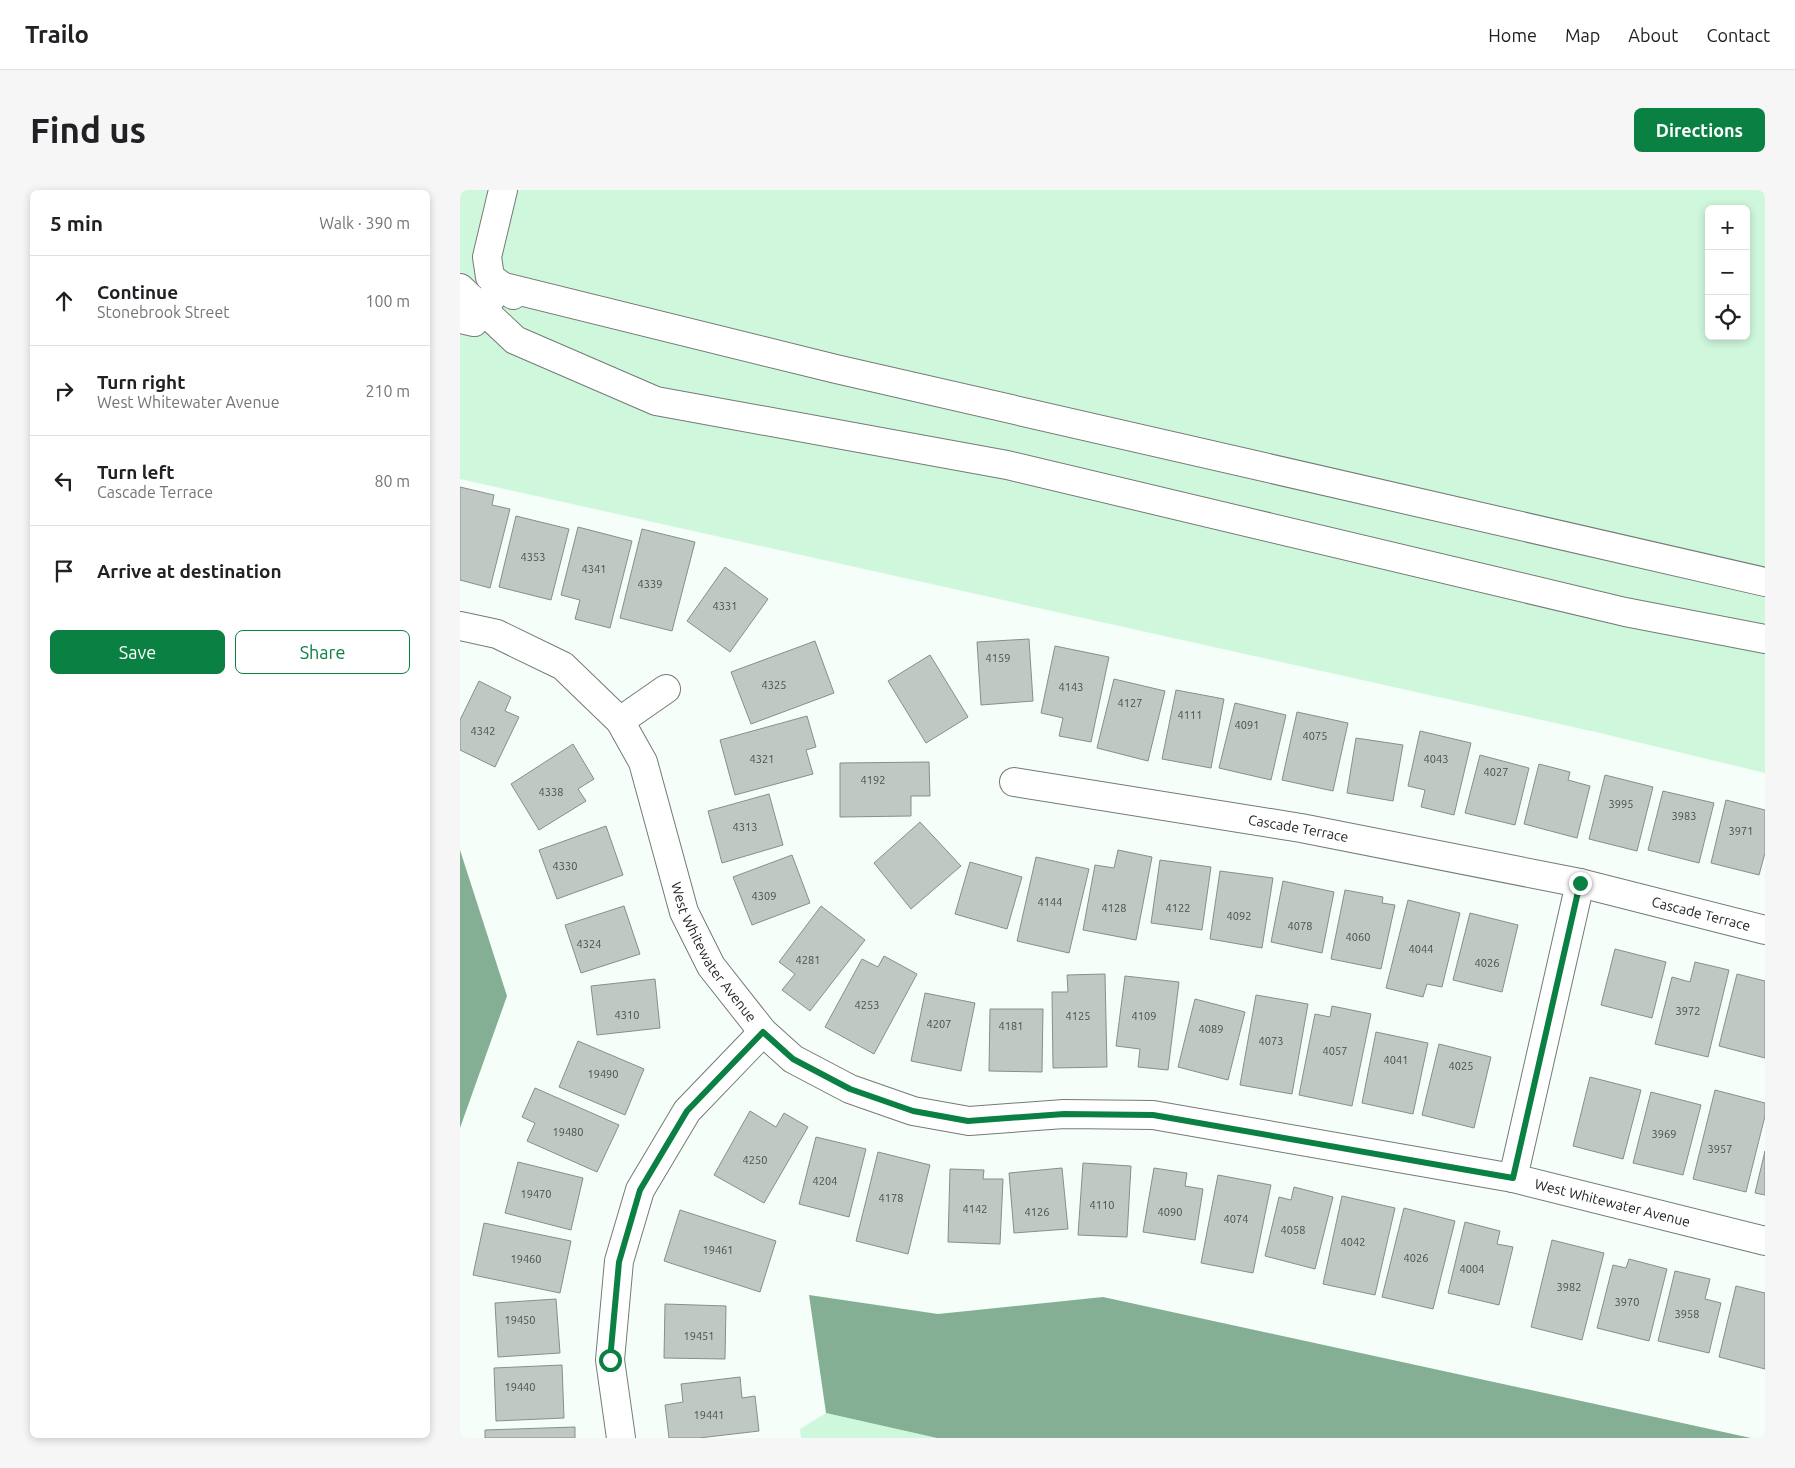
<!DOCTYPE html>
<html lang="en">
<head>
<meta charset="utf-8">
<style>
  body { margin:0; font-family:Ubuntu,sans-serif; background:#f6f6f6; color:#202124 }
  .controls { position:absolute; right:15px; top:15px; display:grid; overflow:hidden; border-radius:8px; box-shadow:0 2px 8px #0003 }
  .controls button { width:45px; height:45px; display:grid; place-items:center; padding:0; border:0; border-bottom:1px solid #e0e0e0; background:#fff; color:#202124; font:25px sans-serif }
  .stop { position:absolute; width:15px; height:15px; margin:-11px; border:4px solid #0b8043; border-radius:50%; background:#fff }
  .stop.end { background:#0b8043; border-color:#fff; box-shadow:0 1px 5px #0008 }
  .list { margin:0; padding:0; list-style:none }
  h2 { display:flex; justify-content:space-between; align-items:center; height:65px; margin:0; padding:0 20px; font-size:21px }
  h2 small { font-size:16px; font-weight:400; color:#757577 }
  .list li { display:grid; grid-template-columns:32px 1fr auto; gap:15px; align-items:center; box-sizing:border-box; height:90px; padding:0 20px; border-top:1px solid #e0e0e0 }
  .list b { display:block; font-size:19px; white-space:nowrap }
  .list p { margin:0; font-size:16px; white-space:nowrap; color:#757577 }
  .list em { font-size:16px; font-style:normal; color:#757577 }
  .actions { display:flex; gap:10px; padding:15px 20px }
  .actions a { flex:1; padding:11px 0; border:1px solid #0b8043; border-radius:8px; text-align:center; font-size:18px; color:#0b8043 }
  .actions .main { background:#0b8043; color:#fff }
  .icon { flex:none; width:28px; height:28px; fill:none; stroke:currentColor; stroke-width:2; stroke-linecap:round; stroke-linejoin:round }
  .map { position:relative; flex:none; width:1305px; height:1248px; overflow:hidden; border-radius:8px }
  header { display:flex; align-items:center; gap:30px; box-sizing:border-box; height:70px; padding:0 25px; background:#fff; border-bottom:1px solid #e0e0e0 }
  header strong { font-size:24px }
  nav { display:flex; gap:28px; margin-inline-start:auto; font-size:18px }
  .intro { display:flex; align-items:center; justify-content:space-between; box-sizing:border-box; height:120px; padding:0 30px }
  h1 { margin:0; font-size:35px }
  .button { padding:12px 22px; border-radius:8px; background:#0b8043; color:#fff; font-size:18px; font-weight:700 }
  main { display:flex; gap:30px; padding:0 30px }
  aside { flex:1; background:#fff; border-radius:8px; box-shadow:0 2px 8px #0003 }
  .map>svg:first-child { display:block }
</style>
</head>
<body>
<header>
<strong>Trailo</strong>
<nav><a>Home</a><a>Map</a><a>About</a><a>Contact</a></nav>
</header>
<div class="intro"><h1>Find us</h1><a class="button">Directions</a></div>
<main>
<aside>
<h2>5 min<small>Walk · 390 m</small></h2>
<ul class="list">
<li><svg class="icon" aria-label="ahead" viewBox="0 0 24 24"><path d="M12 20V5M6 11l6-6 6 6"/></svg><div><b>Continue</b><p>Stonebrook Street</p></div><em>100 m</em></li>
<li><svg class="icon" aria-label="right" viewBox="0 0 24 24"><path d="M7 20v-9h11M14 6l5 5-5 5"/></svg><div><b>Turn right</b><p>West Whitewater Avenue</p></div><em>210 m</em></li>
<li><svg class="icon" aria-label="left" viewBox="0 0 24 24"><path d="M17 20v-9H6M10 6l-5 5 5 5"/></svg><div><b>Turn left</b><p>Cascade Terrace</p></div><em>80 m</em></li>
<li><svg class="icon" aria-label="arrive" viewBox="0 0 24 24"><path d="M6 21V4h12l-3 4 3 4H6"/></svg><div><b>Arrive at destination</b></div></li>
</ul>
<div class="actions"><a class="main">Save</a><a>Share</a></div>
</aside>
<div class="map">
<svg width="1305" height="1248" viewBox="0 0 1305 1248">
  <rect width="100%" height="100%" fill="#f5fef8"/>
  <!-- green -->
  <g fill="#cff7dc" fill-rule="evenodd">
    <path d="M0 0H1305V583L1140 543 0 289ZM1249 19H1286V146H1249Z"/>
    <polygon points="366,1223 477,1248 341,1248 340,1239"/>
  </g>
  <!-- water -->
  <g fill="#85af94">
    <polygon points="0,660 47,806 0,938"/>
    <polygon points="349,1105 478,1124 643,1107 1291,1248 477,1248 366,1223"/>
  </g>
  <!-- building -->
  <g fill="#bfc8c2" stroke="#878f8a">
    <polygon points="0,297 34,305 32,315 50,319 30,398 0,390"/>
    <polygon points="56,326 109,339 91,410 39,397"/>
    <polygon points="118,337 172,351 150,438 115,429 120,410 101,405"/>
    <polygon points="182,339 235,352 212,441 160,428"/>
    <polygon points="265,377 308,409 270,462 227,431"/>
    <polygon points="569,449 573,511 521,515 517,452"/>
    <polygon points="355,451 374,503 291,534 271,482"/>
    <polygon points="595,456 649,467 631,552 599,546 603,528 581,523"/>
    <polygon points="470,465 508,527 466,553 428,491"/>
    <polygon points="654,489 705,501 688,571 637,558"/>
    <polygon points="19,491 51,507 45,521 59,527 35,577 0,560 0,530"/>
    <polygon points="716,500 764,509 751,578 702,569"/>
    <polygon points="775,513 826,525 811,590 759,578"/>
    <polygon points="837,522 888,533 873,601 822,590"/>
    <polygon points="347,526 356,557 346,560 353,584 275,605 260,550"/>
    <polygon points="960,541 1011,553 994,625 961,617 965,600 948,596"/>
    <polygon points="896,548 943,555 933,611 887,603"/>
    <polygon points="113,554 134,589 118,599 126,611 79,640 51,594"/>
    <polygon points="1020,565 1069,578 1055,635 1005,623"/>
    <polygon points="469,572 470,606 451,606 451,626 380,627 380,573"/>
    <polygon points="1079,574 1110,582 1108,590 1130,596 1117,648 1064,634"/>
    <polygon points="1145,585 1193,597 1177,661 1129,649"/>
    <polygon points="1203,601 1254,613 1239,673 1188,660"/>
    <polygon points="309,604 323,655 262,673 248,621"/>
    <polygon points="1266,610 1305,620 1305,663 1299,685 1251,673"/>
    <polygon points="460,632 501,676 451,719 414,673"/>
    <polygon points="146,636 163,685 97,709 79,660"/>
    <polygon points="658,660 692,667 676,750 623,740 635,675 654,678"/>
    <polygon points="332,665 350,713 292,735 273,687"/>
    <polygon points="576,667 629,679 609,763 557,751"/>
    <polygon points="700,670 751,677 742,740 691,733"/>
    <polygon points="510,672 562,687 547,739 495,724"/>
    <polygon points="760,681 813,688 802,758 750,749"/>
    <polygon points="823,691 874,702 862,763 811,752"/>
    <polygon points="885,700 923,707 922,713 935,715 921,779 871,769"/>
    <polygon points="948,710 1000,723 982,797 967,794 963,807 926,798"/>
    <polygon points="164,716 180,764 121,783 105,735"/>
    <polygon points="361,716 405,750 350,821 322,800 335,784 319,772"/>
    <polygon points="1010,723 1058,735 1042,802 993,790"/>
    <polygon points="1155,759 1206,772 1192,828 1141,815"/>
    <polygon points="424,766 457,784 414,864 365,837 402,769 418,777"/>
    <polygon points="1235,772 1269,780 1248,867 1195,854 1212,787 1230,792"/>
    <polygon points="645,784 647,877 593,878 592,802 608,802 607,785"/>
    <polygon points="1277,784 1305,791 1305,868 1259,856"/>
    <polygon points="665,786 719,792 708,880 678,877 680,859 656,856"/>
    <polygon points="195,789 200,838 137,845 131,796"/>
    <polygon points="465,803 515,813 501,881 451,871"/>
    <polygon points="796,805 848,814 832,904 780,895"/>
    <polygon points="735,809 785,822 768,890 718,877"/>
    <polygon points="872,816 911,824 892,916 839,905 855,824 870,827"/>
    <polygon points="530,819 583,819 582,882 529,881"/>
    <polygon points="916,842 968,853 953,924 902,913"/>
    <polygon points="118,851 184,879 165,925 99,897"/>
    <polygon points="979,854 1031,867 1014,938 962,925"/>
    <polygon points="1130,887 1181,900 1163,969 1113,956"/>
    <polygon points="75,898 159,935 137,982 67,951 75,933 62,927"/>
    <polygon points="1255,900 1305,913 1305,926 1286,1002 1233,989"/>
    <polygon points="1191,902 1241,915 1223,985 1173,973"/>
    <polygon points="290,921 316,937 324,923 348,937 304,1013 254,985"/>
    <polygon points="356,947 406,959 389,1027 339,1014"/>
    <polygon points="1305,961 1305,1005 1295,1003"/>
    <polygon points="418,962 470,975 448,1064 396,1051"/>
    <polygon points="58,972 123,988 111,1040 45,1023"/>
    <polygon points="623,973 671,976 667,1047 618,1045"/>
    <polygon points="602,978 608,1039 554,1043 549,983"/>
    <polygon points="694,978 727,983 725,996 743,999 735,1050 683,1042"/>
    <polygon points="490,979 524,980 523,989 543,989 540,1054 488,1052"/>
    <polygon points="758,985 811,995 793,1083 741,1073"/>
    <polygon points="834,997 873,1007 855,1079 805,1066 819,1007 831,1010"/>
    <polygon points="882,1006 935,1018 915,1105 863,1094"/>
    <polygon points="944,1018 995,1031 973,1119 922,1107"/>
    <polygon points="220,1020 316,1051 300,1102 204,1071"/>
    <polygon points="1005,1032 1040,1041 1037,1054 1053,1057 1039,1115 988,1103"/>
    <polygon points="24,1033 111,1051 100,1103 13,1085"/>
    <polygon points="1092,1050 1144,1063 1122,1150 1071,1137"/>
    <polygon points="1169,1069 1207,1079 1189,1151 1137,1138 1153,1075 1166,1078"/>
    <polygon points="1215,1081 1250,1089 1245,1109 1261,1113 1249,1163 1198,1151"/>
    <polygon points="1276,1096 1305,1103 1305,1179 1259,1167"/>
    <polygon points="96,1109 100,1163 38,1167 35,1113"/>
    <polygon points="205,1114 266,1116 265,1169 204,1168"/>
    <polygon points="102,1175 104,1228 36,1231 34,1178"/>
    <polygon points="280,1187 282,1208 295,1206 299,1241 239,1248 209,1248 205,1215 223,1212 221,1194"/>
    <polygon points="115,1237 115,1248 25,1248 25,1240"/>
  </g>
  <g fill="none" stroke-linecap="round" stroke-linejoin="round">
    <!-- minor casing -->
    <g stroke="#737b75" stroke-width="30">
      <g id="minor">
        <polyline points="43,0 27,67 30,87 53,105"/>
        <polyline points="0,98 55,150 196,211 547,275 1165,422 1305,449"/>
        <polyline points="0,129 14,132 40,96 376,179 1305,392"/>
        <path id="s1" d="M0 436 37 444 103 476 160 531 183 572 224 722 251 776 303 842 333 869 390 899 453 921 509 931 604 924 693 925 1053 988 1305 1051"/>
        <polyline points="160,531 206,499"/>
        <path id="s2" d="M554 592 841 638 1120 693 1305 740"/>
        <polyline points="1053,988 1120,693"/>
        <polyline points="161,1248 150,1170 159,1071 180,1000 227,921 303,842"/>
      </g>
    </g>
    <!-- minor -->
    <use href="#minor" stroke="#fff" stroke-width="28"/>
  </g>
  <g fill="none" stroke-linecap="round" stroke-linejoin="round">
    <!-- route -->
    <polyline stroke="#0b8043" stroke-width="6" points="150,1170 159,1072 180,1000 227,921 303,842 333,869 390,899 453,921 508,931 604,924 693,925 1053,988 1120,693"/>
  </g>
  <g text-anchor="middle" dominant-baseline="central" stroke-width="4" stroke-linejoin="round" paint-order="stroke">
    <!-- number labels -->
    <g font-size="11" fill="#494e4b">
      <text x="73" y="367">4353</text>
      <text x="134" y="379">4341</text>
      <text x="190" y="394">4339</text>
      <text x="265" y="416">4331</text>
      <text x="538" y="468">4159</text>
      <text x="314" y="495">4325</text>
      <text x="611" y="497">4143</text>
      <text x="670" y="513">4127</text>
      <text x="730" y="525">4111</text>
      <text x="787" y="535">4091</text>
      <text x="23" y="541">4342</text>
      <text x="855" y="546">4075</text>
      <text x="302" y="569">4321</text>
      <text x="976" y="569">4043</text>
      <text x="1036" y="582">4027</text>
      <text x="413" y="590">4192</text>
      <text x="91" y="602">4338</text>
      <text x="1161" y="614">3995</text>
      <text x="1224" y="626">3983</text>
      <text x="285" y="637">4313</text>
      <text x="1281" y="641">3971</text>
      <text x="105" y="676">4330</text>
      <text x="304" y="706">4309</text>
      <text x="590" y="712">4144</text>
      <text x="654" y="718">4128</text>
      <text x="718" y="718">4122</text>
      <text x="779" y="726">4092</text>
      <text x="840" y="736">4078</text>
      <text x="898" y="747">4060</text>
      <text x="129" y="754">4324</text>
      <text x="961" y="759">4044</text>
      <text x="348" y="770">4281</text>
      <text x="1027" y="773">4026</text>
      <text x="407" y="815">4253</text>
      <text x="1228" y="821">3972</text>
      <text x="167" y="825">4310</text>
      <text x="618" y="826">4125</text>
      <text x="684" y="826">4109</text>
      <text x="479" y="834">4207</text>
      <text x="551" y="836">4181</text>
      <text x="751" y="839">4089</text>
      <text x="811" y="851">4073</text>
      <text x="875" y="861">4057</text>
      <text x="936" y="870">4041</text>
      <text x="1001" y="876">4025</text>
      <text x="143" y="884">19490</text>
      <text x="108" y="942">19480</text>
      <text x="1204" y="944">3969</text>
      <text x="1260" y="959">3957</text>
      <text x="295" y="970">4250</text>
      <text x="365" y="991">4204</text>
      <text x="76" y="1004">19470</text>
      <text x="431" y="1008">4178</text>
      <text x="642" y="1015">4110</text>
      <text x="515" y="1019">4142</text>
      <text x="577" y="1022">4126</text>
      <text x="710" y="1022">4090</text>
      <text x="776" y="1029">4074</text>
      <text x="833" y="1040">4058</text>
      <text x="893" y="1052">4042</text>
      <text x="258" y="1060">19461</text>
      <text x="956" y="1068">4026</text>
      <text x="66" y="1069">19460</text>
      <text x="1012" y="1079">4004</text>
      <text x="1109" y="1097">3982</text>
      <text x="1167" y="1112">3970</text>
      <text x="1227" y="1124">3958</text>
      <text x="60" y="1130">19450</text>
      <text x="239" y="1146">19451</text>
      <text x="60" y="1197">19440</text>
      <text x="249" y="1225">19441</text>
    </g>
    <!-- street labels -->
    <g font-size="14" fill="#222623" stroke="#fff">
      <text stroke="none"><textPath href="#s2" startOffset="288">Cascade Terrace</textPath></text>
      <text stroke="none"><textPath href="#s2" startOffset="700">Cascade Terrace</textPath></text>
      <text stroke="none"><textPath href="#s1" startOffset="442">West Whitewater Avenue</textPath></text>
      <text stroke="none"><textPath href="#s1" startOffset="1418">West Whitewater Avenue</textPath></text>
    </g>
  </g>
</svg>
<div class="controls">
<button>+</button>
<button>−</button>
<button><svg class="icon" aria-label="locate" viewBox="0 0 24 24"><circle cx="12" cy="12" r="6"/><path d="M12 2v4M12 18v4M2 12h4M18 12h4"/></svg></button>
</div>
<div class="stop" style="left:150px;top:1170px"></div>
<div class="stop end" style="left:1120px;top:693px"></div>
</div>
</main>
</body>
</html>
